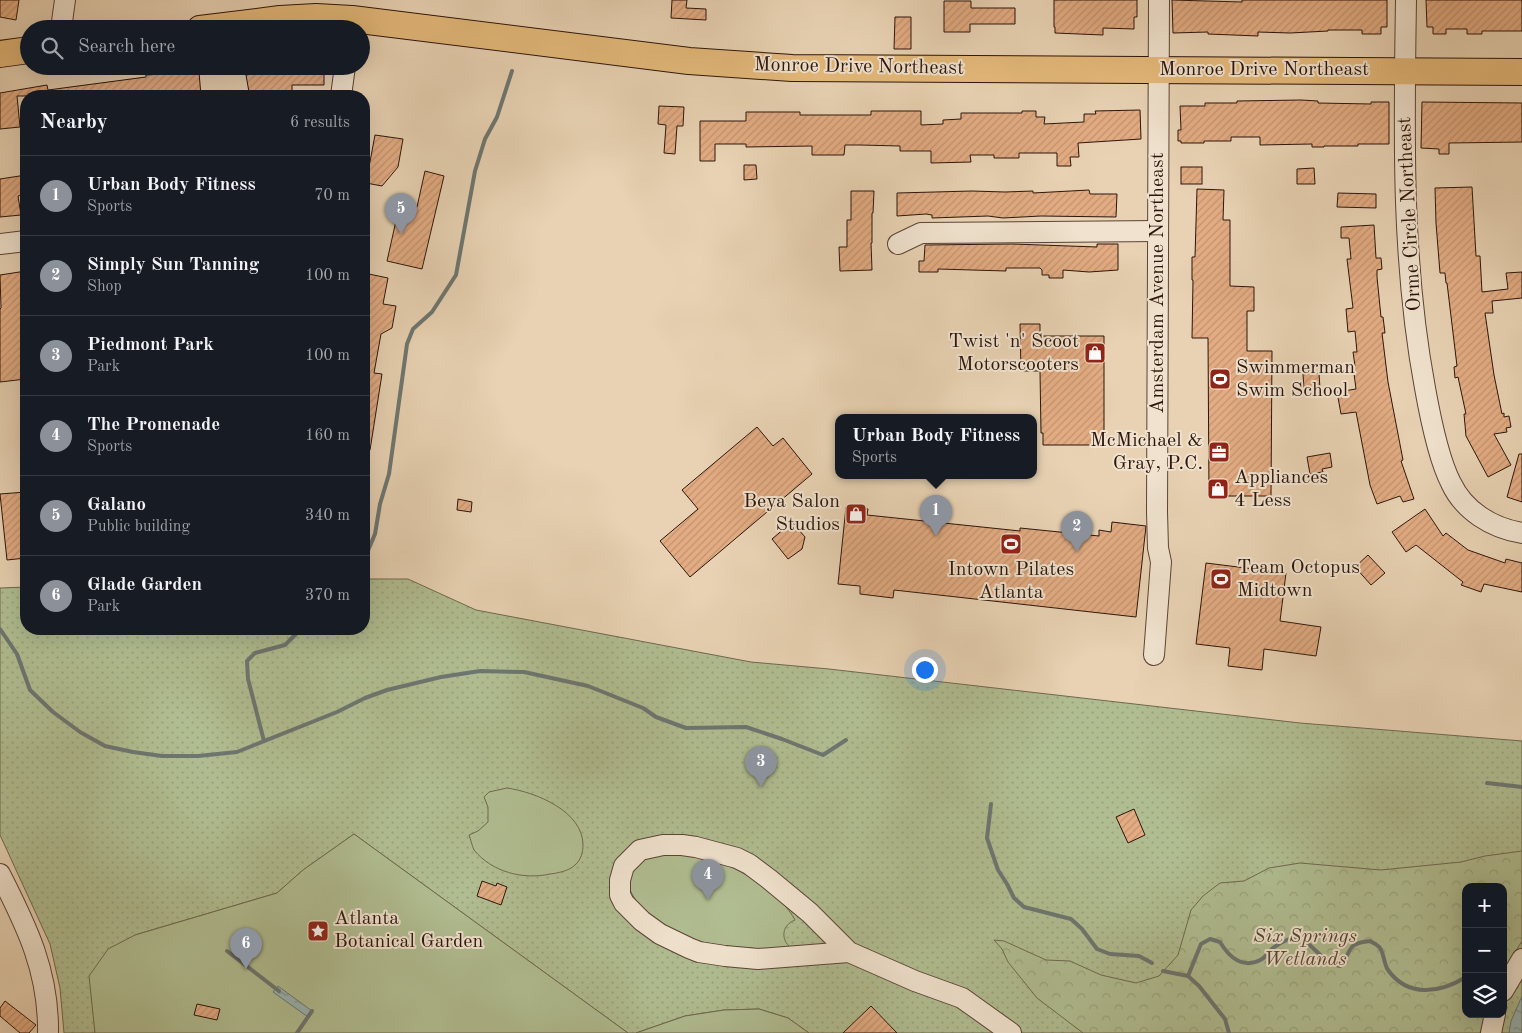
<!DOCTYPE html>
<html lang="en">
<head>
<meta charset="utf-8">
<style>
  body { margin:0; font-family:"Old Standard TT",serif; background:#242831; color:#f1f3f6 }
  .controls { position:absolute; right:15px; bottom:15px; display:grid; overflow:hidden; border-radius:10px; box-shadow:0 5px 20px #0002 }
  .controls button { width:45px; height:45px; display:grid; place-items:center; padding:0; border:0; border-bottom:1px solid #363941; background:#171b24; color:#f1f3f6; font:25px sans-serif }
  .you { position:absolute; left:924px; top:669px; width:18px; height:18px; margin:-12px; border:4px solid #fff; border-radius:50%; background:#1a73e8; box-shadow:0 0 0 8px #1a73e833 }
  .badge { display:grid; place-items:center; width:32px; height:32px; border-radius:50%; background:#8c9099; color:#fff; font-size:16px; font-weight:700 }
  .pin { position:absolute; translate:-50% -41px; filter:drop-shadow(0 1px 2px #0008) }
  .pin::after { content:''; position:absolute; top:26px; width:18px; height:15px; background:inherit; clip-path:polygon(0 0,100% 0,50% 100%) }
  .popup { position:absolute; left:835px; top:414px; width:202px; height:65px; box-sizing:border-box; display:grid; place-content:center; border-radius:10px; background:#171b24; filter:drop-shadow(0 1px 4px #0005); font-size:16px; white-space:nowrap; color:#9ea1a6 }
  .popup b { font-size:19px; color:#f1f3f6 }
  .popup::after { content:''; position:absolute; left:50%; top:100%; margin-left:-10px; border:10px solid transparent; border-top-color:#171b24 }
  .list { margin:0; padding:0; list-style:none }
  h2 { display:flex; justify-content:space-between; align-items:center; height:65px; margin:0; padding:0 20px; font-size:21px }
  h2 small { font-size:16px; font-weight:400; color:#9ea1a6 }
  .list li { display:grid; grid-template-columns:32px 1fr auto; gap:15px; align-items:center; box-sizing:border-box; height:80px; padding:0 20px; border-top:1px solid #363941 }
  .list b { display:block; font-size:19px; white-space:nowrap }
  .list p { margin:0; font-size:16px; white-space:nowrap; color:#9ea1a6 }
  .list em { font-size:16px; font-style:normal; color:#9ea1a6 }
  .icon { flex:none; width:28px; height:28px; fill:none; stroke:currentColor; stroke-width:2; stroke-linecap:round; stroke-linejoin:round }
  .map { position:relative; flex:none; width:1522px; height:1033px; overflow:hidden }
  .search { position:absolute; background:#171b24; box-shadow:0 5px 20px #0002; left:20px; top:20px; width:350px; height:55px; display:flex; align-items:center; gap:12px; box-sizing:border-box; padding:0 18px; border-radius:28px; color:#9ea1a6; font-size:19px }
  .panel { position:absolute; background:#171b24; box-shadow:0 5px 20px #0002; left:20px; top:90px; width:350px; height:545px; border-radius:20px }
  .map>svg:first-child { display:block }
</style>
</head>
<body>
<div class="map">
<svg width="1522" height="1033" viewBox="0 0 1522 1033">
  <defs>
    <pattern id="grass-dots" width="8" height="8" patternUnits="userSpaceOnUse" patternTransform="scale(1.25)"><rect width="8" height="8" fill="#b0bd91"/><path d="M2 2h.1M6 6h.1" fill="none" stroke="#98a27c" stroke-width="1.8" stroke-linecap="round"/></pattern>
    <pattern id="forest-crowns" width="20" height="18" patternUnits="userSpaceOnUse" patternTransform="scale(1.25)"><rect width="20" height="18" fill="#b0bd91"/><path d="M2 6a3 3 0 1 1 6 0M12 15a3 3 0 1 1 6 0" fill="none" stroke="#98a27c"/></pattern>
    <pattern id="water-ripples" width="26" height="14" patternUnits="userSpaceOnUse" patternTransform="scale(1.25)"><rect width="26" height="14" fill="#98b6b4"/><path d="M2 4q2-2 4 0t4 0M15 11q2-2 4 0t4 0" fill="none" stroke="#7c9391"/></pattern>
    <pattern id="building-hatch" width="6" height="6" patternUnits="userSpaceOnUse" patternTransform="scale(1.25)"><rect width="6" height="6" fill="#e3ac83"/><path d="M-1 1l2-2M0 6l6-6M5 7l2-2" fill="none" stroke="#c39370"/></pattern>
  </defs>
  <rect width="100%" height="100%" fill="#e8d2b3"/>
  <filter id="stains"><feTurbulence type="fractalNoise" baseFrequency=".004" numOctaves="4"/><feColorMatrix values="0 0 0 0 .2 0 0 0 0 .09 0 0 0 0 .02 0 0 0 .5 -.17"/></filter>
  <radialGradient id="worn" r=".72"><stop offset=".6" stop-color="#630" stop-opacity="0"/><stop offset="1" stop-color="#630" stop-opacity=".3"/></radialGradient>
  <!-- grass -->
  <path fill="url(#grass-dots)" stroke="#6e694e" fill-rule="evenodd" d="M364 579H408L476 610 751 662 829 669 1300 723 1522 741V1033H809L788 1018 759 1009 724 1010 685 1016 636 1033H628L354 834 303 870 277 893 135 935 94 1011 95 1033H64L60 988 50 944 0 835V588L26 587V629H364ZM1466 887H1503V1014H1466Z"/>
  <!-- forest -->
  <polygon fill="url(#forest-crowns)" stroke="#6e694e" points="1522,851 1522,941 1503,972 1503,887 1466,887 1466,1014 1486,1014 1480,1033 1083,1033 1037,998 1008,962 1002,949 994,940 1004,941 1046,960 1070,961 1101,975 1136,983 1159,976 1178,955 1191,910 1203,896 1220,883 1244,881 1269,868 1300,863 1381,870 1461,862 1485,856"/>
  <!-- garden -->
  <g fill="#b0bd91" stroke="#6e694e">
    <path d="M507 788C535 792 583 811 583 845 583 852 581 860 575 865 569 871 558 873 550 874 523 880 492 872 474 850 472 846 471 840 469 835L478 831 488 822V807L484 797 489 792Z"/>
    <polygon points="354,834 628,1033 95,1033 89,976 108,949 135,935 277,893 303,870"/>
    <path d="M674 851C689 855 705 857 719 862 746 872 781 894 795 920 782 925 780 939 791 948 776 951 763 949 749 948 704 945 678 940 643 909 635 900 626 888 628 875 629 870 635 864 638 859Z"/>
    <polygon points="759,1009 788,1018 809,1033 636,1033 685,1016 724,1010"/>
  </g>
  <!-- water -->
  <g fill="url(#water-ripples)" stroke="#6d7671">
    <polygon points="278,986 312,1011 308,1017 273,992"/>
    <polygon points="1522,996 1522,1033 1509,1033 1511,1021"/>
  </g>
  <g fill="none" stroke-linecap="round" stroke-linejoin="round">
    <!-- stream -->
    <g stroke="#6d7671" stroke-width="4">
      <polyline points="364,560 375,534 380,504 389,474 407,344 413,329 432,312 456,275 475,171 485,139 497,117 512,71"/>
      <polyline points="0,629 17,654 30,690 53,712 80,732 105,746 133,752 162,756 198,756 237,752 337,712 365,698 387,690 441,677 480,671 524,672 588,686 643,708 656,717 686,728 746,727 782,739 823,755 846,740"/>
      <polyline points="264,741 248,679 247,661 255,653 285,645 296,634 295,629"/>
      <polyline points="1487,783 1522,787"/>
      <polyline points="991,804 987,838 998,870 1007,884 1014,898 1024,907 1071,919 1082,929 1097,949 1110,954 1139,956 1152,963"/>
      <polyline points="227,951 279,991"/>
      <polyline points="1163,971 1188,976 1199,986 1225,1019 1229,1033"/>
      <path d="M1188 976 1201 944 1210 939 1220 942C1229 957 1243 970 1262 959 1267 956 1270 949 1276 946 1283 940 1292 938 1301 937L1329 963 1340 966C1354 949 1345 944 1370 941 1373 943 1378 945 1380 948 1384 954 1384 964 1388 970 1408 998 1440 993 1466 977"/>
      <polyline points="297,1033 312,1011"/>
    </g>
  </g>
  <!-- building -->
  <g fill="url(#building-hatch)" stroke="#2c150c">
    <polygon points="0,0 19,0 16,20 0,17"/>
    <polygon points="672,0 687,0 686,8 706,9 706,20 671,18"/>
    <polygon points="1054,0 1137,0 1137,17 1134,17 1134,29 1103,28 1103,35 1055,33 1055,27 1054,27"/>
    <polygon points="1172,0 1242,2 1242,0 1387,0 1387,27 1381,27 1381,34 1362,34 1362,30 1328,30 1328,31 1290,33 1258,32 1258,36 1208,34 1208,32 1173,33"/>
    <polygon points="1426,0 1522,0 1522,31 1482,31 1482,34 1467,34 1467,29 1446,29 1446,34 1433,34 1433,27 1427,27"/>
    <polygon points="944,1 971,1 971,8 1015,8 1015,24 970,24 970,32 944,32"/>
    <polygon points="895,17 911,17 911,49 894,49"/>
    <polygon points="266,66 324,66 324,85 292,85 292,91 256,96 255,91 249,92 246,75 267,71"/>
    <polygon points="199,72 201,96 17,96 20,127 0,129 0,93 47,85 48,90 146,77 146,75"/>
    <polygon points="1301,100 1318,101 1318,103 1371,104 1371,102 1389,102 1389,144 1358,144 1358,146 1324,146 1324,147 1312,147 1312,144 1260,145 1260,137 1231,137 1231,141 1204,141 1204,143 1181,143 1181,141 1178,141 1178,130 1181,130 1180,106 1205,106 1205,103 1237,103 1237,101"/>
    <polygon points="1422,102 1522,103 1522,142 1449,143 1449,154 1439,154 1439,149 1421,148"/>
    <polygon points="659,106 684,107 683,126 677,126 675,154 664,153 666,125 658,124"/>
    <polygon points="1140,110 1141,139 1078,143 1079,157 1070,157 1071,166 1057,166 1057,153 1019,153 1019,158 994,158 994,155 970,155 971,162 931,163 931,151 900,151 900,146 860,145 845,145 844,155 812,155 812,146 746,147 746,144 715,144 715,161 700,161 700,121 746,121 746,112 800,112 800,115 871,115 871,111 921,111 921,125 943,124 943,120 961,119 961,113 1022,113 1022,111 1036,111 1036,117 1045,117 1044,124 1084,122 1084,114 1096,114 1095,111"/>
    <polygon points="375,135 403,139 398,167 382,186 366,183"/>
    <polygon points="744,165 756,165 757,179 744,180"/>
    <rect x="1181" y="167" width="21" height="17"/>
    <polygon points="1314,168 1315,184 1297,184 1297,169"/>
    <polygon points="425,171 444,176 422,269 387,261 400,203 417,207"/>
    <polygon points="26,175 26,194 18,196 21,215 0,217 0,179"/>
    <polygon points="1472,187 1476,256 1480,256 1482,292 1508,289 1506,273 1522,272 1522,298 1492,301 1493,313 1485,313 1494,375 1502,414 1504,413 1504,417 1509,416 1511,427 1506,428 1507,432 1494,434 1511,465 1488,477 1466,436 1464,414 1466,414 1458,377 1455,378 1454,367 1457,366 1447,283 1446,283 1445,273 1440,273 1436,223 1435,188"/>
    <polygon points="1197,189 1224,190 1223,220 1230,220 1230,286 1254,287 1254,311 1247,311 1247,351 1272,351 1271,496 1209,496 1208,338 1192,338 1193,280 1192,280 1192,257 1195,257"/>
    <polygon points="1089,190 1090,194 1117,194 1116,217 1041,216 1003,218 988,216 932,218 932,215 926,214 897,216 897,193 972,191 1005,192 1033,191 1033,193"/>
    <polygon points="851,191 874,191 873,213 872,213 872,243 871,243 872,270 840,271 839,247 847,247 847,220 851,220"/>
    <polygon points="1338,193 1376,194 1376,208 1337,207"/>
    <polygon points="1374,225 1376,258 1381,258 1382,269 1377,270 1377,277 1381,317 1383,317 1385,333 1382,333 1388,382 1403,460 1401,461 1414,499 1403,502 1400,496 1377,504 1370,485 1356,412 1341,414 1337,392 1356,389 1353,366 1355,366 1353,352 1357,352 1355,331 1348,332 1346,309 1353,308 1347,259 1351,259 1349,238 1341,238 1341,227"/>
    <polygon points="1012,244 1097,247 1097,244 1118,244 1118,270 1089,272 1063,270 1063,278 1049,278 1049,275 1042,275 1042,270 1040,268 1006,268 1006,271 938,269 938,272 919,272 919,261 924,261 925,245"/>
    <polygon points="26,271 26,379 0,382 0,309 1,308 0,275"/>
    <polygon points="364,273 388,278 383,304 396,306 392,328 381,334 374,373 382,374 370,450 364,449"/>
    <polygon points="1020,324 1040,324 1040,336 1104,336 1104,433 1101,433 1101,445 1043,445 1043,433 1041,433 1040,371 1021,371"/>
    <polygon points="1319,373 1320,389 1304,390 1303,374"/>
    <polygon points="757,427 773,446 783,438 812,474 690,577 660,541 698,509 682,490"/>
    <polygon points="1330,453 1332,467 1322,469 1323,472 1310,474 1307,457"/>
    <polygon points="1519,454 1522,454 1522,502 1507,497"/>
    <polygon points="26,492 26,558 7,560 0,494"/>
    <polygon points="458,499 472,502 471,512 457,510"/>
    <polygon points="846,507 868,509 867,515 1020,531 1020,528 1099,536 1099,530 1111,532 1112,522 1146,526 1136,617 894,590 893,598 860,594 860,586 838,584"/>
    <polygon points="1425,509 1443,536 1446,533 1468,550 1505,563 1506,559 1522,563 1522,592 1484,584 1481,592 1461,585 1463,582 1416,545 1406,552 1392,532"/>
    <polygon points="792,522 805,537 802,549 788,559 772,539"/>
    <polygon points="1368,555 1385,573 1371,585 1355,567"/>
    <polygon points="1206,563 1286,573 1280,621 1321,627 1316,656 1264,649 1262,670 1228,666 1230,648 1196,644"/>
    <polygon points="1134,809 1145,835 1128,843 1116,817"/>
    <polygon points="482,881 496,886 497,883 507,887 501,905 477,896"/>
    <polygon points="5,1001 36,1025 29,1033 20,1033 0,1016 0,1008"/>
    <polygon points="197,1004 220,1009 217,1020 194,1015"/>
    <polygon points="871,1006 897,1033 843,1033"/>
  </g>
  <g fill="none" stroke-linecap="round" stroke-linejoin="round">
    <!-- minor casing -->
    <g stroke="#5b4436" stroke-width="22">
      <g id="minor">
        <path d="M1406 0C1404 130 1401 260 1425 388 1430 416 1438 458 1451 483 1464 511 1492 528 1522 533"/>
        <polyline points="61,29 65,0"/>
        <polyline points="341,96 345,66"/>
        <polyline points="0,244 26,241"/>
        <polyline points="898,244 921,233 1158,231"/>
        <polyline points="1154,655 1161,562 1158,548 1157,512 1159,0"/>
        <path d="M0 874C27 927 49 972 48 1033"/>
        <polyline points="849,952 758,959 725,956 699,952 689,948 660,934 642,921 624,903 620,895 620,880 624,866 640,850 663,845 682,845 696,847 737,858 749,864 769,879 810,913 849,952 915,981 962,998 1011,1033"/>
        <polyline points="1503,991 1522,959"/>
        <polyline points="1491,1033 1495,1014"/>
      </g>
    </g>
    <!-- major casing -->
    <g stroke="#2c150c" stroke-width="28">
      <g id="major">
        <polyline points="200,29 280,19 316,17 352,19 689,61 792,68 1522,72"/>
        <polyline points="0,54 29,50"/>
      </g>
    </g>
    <!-- minor -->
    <use href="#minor" stroke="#f0e2ce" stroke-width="20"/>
    <!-- major -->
    <use href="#major" stroke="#e4b97a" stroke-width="26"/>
  </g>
  <!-- icons -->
  <defs>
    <g id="shop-square" transform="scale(1.125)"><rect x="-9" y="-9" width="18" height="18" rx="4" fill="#8f2418" stroke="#f0e2ce"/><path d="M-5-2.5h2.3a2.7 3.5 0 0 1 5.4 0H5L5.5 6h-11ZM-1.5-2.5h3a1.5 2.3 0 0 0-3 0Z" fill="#fff"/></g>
    <g id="stadium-square" transform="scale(1.125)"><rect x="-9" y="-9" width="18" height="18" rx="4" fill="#8f2418" stroke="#f0e2ce"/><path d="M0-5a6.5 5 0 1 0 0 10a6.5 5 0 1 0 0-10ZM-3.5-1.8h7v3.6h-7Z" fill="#fff"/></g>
    <g id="office-square" transform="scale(1.125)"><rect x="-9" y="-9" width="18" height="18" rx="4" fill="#8f2418" stroke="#f0e2ce"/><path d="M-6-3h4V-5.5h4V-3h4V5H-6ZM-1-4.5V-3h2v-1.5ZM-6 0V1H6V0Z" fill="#fff"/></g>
    <g id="sight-square" transform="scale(1.125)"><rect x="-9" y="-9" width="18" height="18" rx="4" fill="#8f2418" stroke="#f0e2ce"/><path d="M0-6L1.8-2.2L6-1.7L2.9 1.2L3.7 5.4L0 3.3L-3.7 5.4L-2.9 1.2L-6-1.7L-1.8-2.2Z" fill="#fff"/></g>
  </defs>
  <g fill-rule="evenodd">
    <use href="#shop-square" x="1095" y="353"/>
    <use href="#stadium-square" x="1220" y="379"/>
    <use href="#office-square" x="1219" y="452"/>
    <use href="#shop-square" x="1218" y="489"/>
    <use href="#shop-square" x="856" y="514"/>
    <use href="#stadium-square" x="1011" y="544"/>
    <use href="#stadium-square" x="1221" y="579"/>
    <use href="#sight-square" x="318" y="931"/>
  </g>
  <g text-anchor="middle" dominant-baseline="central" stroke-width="4" stroke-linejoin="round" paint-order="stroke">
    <!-- street labels -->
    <g font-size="20" fill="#2c150c" stroke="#f0e2ce">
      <text transform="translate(859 67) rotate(1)">Monroe Drive Northeast</text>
      <text x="1264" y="70">Monroe Drive Northeast</text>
      <text transform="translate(1410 214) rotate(-93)">Orme Circle Northeast</text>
      <text transform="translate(1158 283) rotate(-90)">Amsterdam Avenue Northeast</text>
    </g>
    <!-- poi labels -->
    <g font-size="20" fill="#2c150c" stroke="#f0e2ce" text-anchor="start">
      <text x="1079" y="342" text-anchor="end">Twist 'n' Scoot<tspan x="1079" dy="23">Motorscooters</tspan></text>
      <text x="1236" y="368">Swimmerman<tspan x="1236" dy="23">Swim School</tspan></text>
      <text x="1203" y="441" text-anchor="end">McMichael &amp;<tspan x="1203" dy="23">Gray, P.C.</tspan></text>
      <text x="1234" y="478">Appliances<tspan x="1234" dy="23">4 Less</tspan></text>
      <text x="840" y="502" text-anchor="end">Beya Salon<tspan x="840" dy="23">Studios</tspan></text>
      <text x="1237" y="568">Team Octopus<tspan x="1237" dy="23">Midtown</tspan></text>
      <text x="1011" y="570" text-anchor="middle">Intown Pilates<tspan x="1011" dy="23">Atlanta</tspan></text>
      <text x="334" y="919">Atlanta<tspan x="334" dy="23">Botanical Garden</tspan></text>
    </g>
    <!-- park labels -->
    <g font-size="20" font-style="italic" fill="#544734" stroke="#f0e2ce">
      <text x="1305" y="937">Six Springs<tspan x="1305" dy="23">Wetlands</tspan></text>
    </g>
  </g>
  <rect width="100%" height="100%" filter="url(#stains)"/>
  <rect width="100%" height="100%" fill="url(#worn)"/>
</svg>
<div class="controls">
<button>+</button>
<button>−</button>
<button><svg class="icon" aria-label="layers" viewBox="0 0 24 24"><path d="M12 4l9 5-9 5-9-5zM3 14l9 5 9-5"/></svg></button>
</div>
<div class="you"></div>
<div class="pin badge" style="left:936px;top:536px">1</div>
<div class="popup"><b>Urban Body Fitness</b>Sports</div>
<div class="pin badge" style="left:1077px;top:552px">2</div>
<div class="pin badge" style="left:761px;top:787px">3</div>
<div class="pin badge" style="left:708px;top:900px">4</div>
<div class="pin badge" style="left:401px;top:234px">5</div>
<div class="pin badge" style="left:246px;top:969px">6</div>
<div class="search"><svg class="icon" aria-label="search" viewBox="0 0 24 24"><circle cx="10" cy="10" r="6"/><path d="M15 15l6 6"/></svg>Search here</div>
<section class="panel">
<h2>Nearby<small>6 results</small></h2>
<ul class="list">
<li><span class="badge">1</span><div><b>Urban Body Fitness</b><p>Sports</p></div><em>70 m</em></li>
<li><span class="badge">2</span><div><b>Simply Sun Tanning</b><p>Shop</p></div><em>100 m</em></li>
<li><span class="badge">3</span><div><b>Piedmont Park</b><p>Park</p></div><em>100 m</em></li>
<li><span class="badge">4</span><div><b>The Promenade</b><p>Sports</p></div><em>160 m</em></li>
<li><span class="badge">5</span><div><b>Galano</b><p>Public building</p></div><em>340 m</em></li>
<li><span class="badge">6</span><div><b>Glade Garden</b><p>Park</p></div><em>370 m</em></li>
</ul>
</section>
</div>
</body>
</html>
